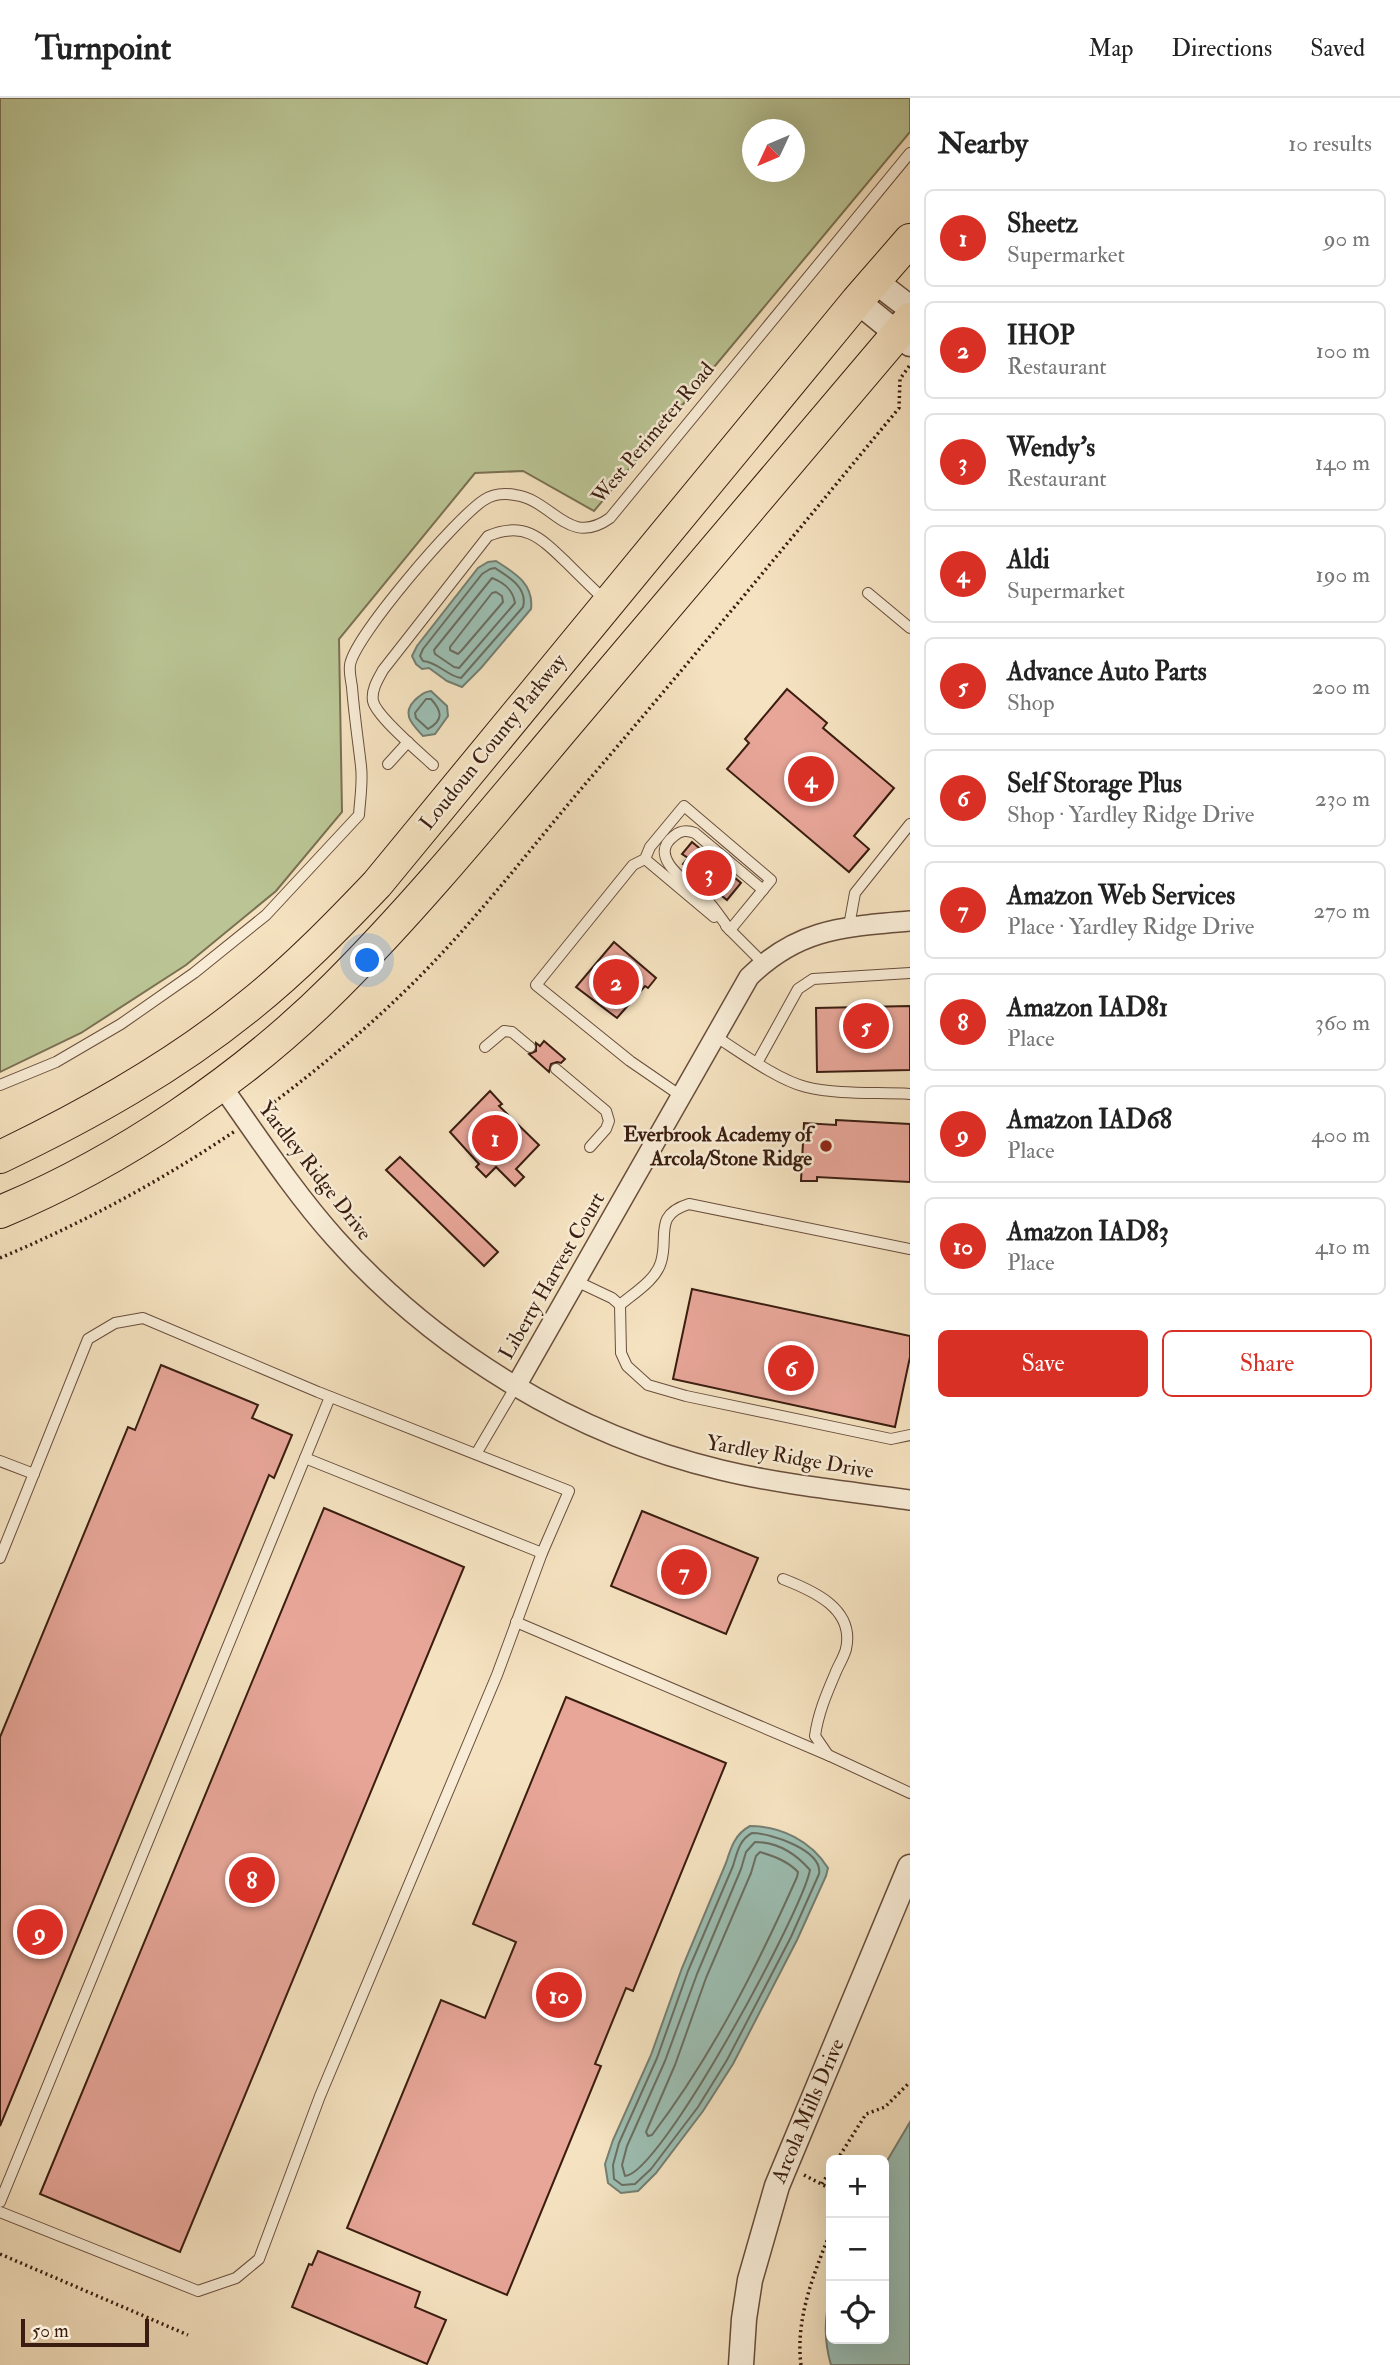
<!DOCTYPE html>
<html lang="en">
<head>
<meta charset="utf-8">
<style>
  body { margin:0; font-family:"IM FELL Double Pica",serif; background:#f2f2f2; color:#222 }
  .controls { position:absolute; right:21px; bottom:21px; display:grid; overflow:hidden; border-radius:10px; box-shadow:0 7px 28px #0002 }
  .controls button { width:63px; height:63px; display:grid; place-items:center; padding:0; border:0; border-bottom:2px solid #e0e0e0; background:#fff; color:#222; font:35px sans-serif }
  .compass { position:absolute; left:742px; top:21px; width:63px; height:63px; border-radius:50%; background:#fff; box-shadow:0 7px 28px #0002; rotate:226deg }
  .scale { position:absolute; left:21px; bottom:18px; width:128px; box-sizing:border-box; padding-left:7px; border:4px solid #3a1d10; border-top:0; font-size:19px; line-height:24px; white-space:nowrap; color:#3a1d10; -webkit-text-stroke:5px #f8ecd6; paint-order:stroke }
  .you { position:absolute; left:368px; top:863px; width:24px; height:24px; margin:-18px; border:5px solid #fff; border-radius:50%; background:#1a73e8; box-shadow:0 0 0 10px #1a73e833 }
  .badge { display:grid; place-items:center; width:46px; height:46px; border-radius:50%; background:#d93025; color:#fff; font-size:23px; font-weight:700 }
  .pin { position:absolute; translate:-50% -50%; border:4px solid #fff; box-shadow:0 2px 7px #0006 }
  .list { margin:0; padding:0; list-style:none }
  h2 { display:flex; justify-content:space-between; align-items:center; height:91px; margin:0; padding:0 28px; font-size:30px }
  h2 small { font-size:23px; font-weight:400; color:#767676 }
  .list li { display:grid; grid-template-columns:46px 1fr auto; gap:21px; align-items:center; box-sizing:border-box; height:98px; margin:0 14px 14px; padding:0 14px; border:2px solid #e0e0e0; border-radius:10px }
  .list b { display:block; font-size:26px; white-space:nowrap }
  .list p { margin:0; font-size:23px; white-space:nowrap; color:#767676 }
  .list em { font-size:23px; font-style:normal; color:#767676 }
  .actions { display:flex; gap:14px; padding:21px 28px }
  .actions a { flex:1; padding:16px 0; border:2px solid #d93025; border-radius:10px; text-align:center; font-size:24px; color:#d93025 }
  .actions .main { background:#d93025; color:#fff }
  .icon { flex:none; width:38px; height:38px; fill:none; stroke:currentColor; stroke-width:2; stroke-linecap:round; stroke-linejoin:round }
  .map { position:relative; flex:none; width:910px; height:2267px; overflow:hidden }
  header { display:flex; align-items:center; gap:42px; box-sizing:border-box; height:98px; padding:0 35px; background:#fff; border-bottom:2px solid #e0e0e0 }
  header strong { font-size:33px }
  nav { display:flex; gap:38px; margin-inline-start:auto; font-size:24px }
  main { display:flex }
  aside { flex:1; background:#fff }
  .map>svg:first-child { display:block }
</style>
</head>
<body>
<header>
<strong>Turnpoint</strong>
<nav><a>Map</a><a>Directions</a><a>Saved</a></nav>
</header>
<main>
<div class="map">
<svg width="910" height="2267" viewBox="0 0 910 2267">
  <rect width="100%" height="100%" fill="#f5e2c0"/>
  <filter id="stains"><feTurbulence type="fractalNoise" baseFrequency=".00286" numOctaves="4"/><feColorMatrix values="0 0 0 0 .2 0 0 0 0 .09 0 0 0 0 .02 0 0 0 .5 -.17"/></filter>
  <radialGradient id="worn" r=".72"><stop offset=".6" stop-color="#630" stop-opacity="0"/><stop offset="1" stop-color="#630" stop-opacity=".3"/></radialGradient>
  <!-- green -->
  <path fill="#bac494" stroke="#7a7052" stroke-width="2" fill-rule="evenodd" d="M0 0H910V34L594 413 523 373 475 375 339 541 342 714 276 793 186 867 81 935 0 974ZM752 32H794V74H752Z"/>
  <!-- water -->
  <g fill="#9cbeb2" stroke="#757e71" stroke-width="2">
    <path d="M496 463C515 475 534 486 531 511L481 570 462 589 447 583 429 570 422 571 416 566 412 558 417 548 478 470 488 464Z"/>
    <path d="M431 593 447 608 448 618 435 636 423 638C412 626 401 616 415 602 421 597 423 594 431 593Z"/>
    <path d="M750 1728C781 1728 811 1743 828 1770L826 1778 797 1842 733 1966 703 2013 656 2075 638 2093 621 2095 608 2085 605 2066 613 2042 651 1957 682 1870 726 1765C731 1749 735 1736 750 1728Z"/>
    <path d="M910 2024V2267H831C824 2243 824 2219 831 2195V2241H884V2068Z"/>
  </g>
  <g fill="none" stroke-linecap="round" stroke-linejoin="round">
    <!-- shore -->
    <g stroke="#6b6e61" stroke-width="2">
      <path d="M495 470C509 479 528 490 523 509L461 580C447 578 438 564 423 563L420 558 423 551 482 476 490 471Z"/>
      <path d="M492 480C505 485 513 492 515 505L459 570 454 569 435 556 434 552Z"/>
      <polygon points="496,494 502,498 503,504 462,552 458,556 450,552 450,549 492,495"/>
      <path d="M426 601H431C442 613 444 622 428 631L416 620 415 615Z"/>
      <path d="M752 1735C770 1735 823 1752 819 1776L791 1839 727 1962 698 2009 651 2071 635 2086 622 2087 614 2081 613 2067 619 2045 657 1960 688 1873 733 1768C737 1755 739 1742 752 1735Z"/>
      <path d="M755 1744C777 1744 796 1756 810 1772 802 1814 661 2076 625 2078L622 2067 627 2048 665 1963 697 1876 741 1771 746 1754Z"/>
      <path d="M760 1754C774 1758 788 1763 798 1774L797 1779C757 1869 712 1958 652 2037L648 2038 646 2034 675 1967 706 1880 751 1775 756 1758Z"/>
    </g>
  </g>
  <!-- building -->
  <g fill="#e8a699" stroke="#3a1d10" stroke-width="2">
    <polygon points="787,591 827,625 823,630 894,690 854,738 869,751 849,774 727,671 749,645 745,641"/>
    <polygon points="692,744 741,785 727,802 713,791 710,795 688,776 691,772 683,766 688,760 682,756"/>
    <polygon points="614,844 656,880 648,890 645,888 617,920 576,889"/>
    <polygon points="910,908 910,972 817,974 816,910"/>
    <polygon points="544,943 565,961 561,965 557,964 551,966 549,974 529,956 536,953 536,945 540,948"/>
    <polygon points="490,993 502,1006 499,1008 539,1047 516,1071 524,1079 515,1088 496,1069 486,1079 476,1069 479,1066 450,1034"/>
    <polygon points="836,1022 910,1026 910,1084 817,1079 817,1083 801,1083 804,1025 836,1027"/>
    <polygon points="400,1059 498,1154 484,1168 386,1072"/>
    <polygon points="692,1191 910,1238 910,1259 895,1329 673,1281"/>
    <polygon points="161,1267 258,1307 252,1320 292,1337 274,1380 269,1377 0,2028 0,1639 128,1329 135,1332"/>
    <polygon points="324,1410 464,1469 180,2154 40,2096"/>
    <polygon points="642,1413 758,1460 726,1536 611,1488"/>
    <polygon points="566,1599 726,1665 633,1893 626,1890 595,1966 601,1968 507,2197 347,2130 441,1902 485,1920 516,1844 473,1826"/>
    <polygon points="318,2153 420,2194 415,2209 446,2222 427,2266 292,2209 309,2166 312,2167"/>
  </g>
  <g fill="none" stroke-linecap="round" stroke-linejoin="round">
    <!-- service casing -->
    <g stroke="#694e3c" stroke-width="12">
      <g id="service">
        <polyline points="868,495 910,530"/>
        <polyline points="388,666 408,644"/>
        <path d="M433 667C420 655 376 618 373 603 371 592 378 581 383 572L488 438C524 423 540 439 566 464 579 477 592 490 606 503"/>
        <polyline points="645,761 714,819"/>
        <polyline points="726,828 763,865"/>
        <polyline points="849,828 855,795 910,726"/>
        <path d="M730 832C722 822 715 810 706 801 692 787 645 760 674 738 681 732 687 732 695 735L763 792"/>
        <path d="M715 938C740 954 778 982 806 989 839 997 876 994 910 996"/>
        <polyline points="485,949 504,933 512,934 530,949"/>
        <polyline points="757,965 798,891 813,881 910,875"/>
        <polyline points="556,971 606,1013 609,1023 606,1031 590,1049"/>
        <path d="M0 987 56 964 121 926 194 875 266 817 359 717C360 701 363 684 361 668 358 642 354 615 352 589 351 582 349 574 350 567 354 539 457 419 484 402 493 396 504 395 515 397 553 402 568 450 610 420L910 55"/>
        <polyline points="681,998 630,963 536,887 633,767 645,761 650,749 684,708 771,782 730,832"/>
        <polyline points="576,1183 612,1200 620,1207 621,1255 627,1268 648,1287 686,1298 891,1341 910,1337"/>
        <path d="M620 1207C634 1195 656 1182 661 1164 669 1138 653 1117 689 1106L910 1151"/>
        <polyline points="476,1356 516,1288"/>
        <polyline points="0,1363 34,1376"/>
        <polyline points="0,1460 88,1241 115,1225 143,1220 318,1294 569,1393 542,1455 305,1360"/>
        <path d="M783 1481C814 1493 855 1511 846 1551 844 1559 838 1568 835 1576 826 1597 818 1616 815 1638L828 1657 910 1695"/>
        <polyline points="516,1524 830,1658"/>
        <polyline points="0,2104 330,1299"/>
        <polyline points="0,2114 198,2193 236,2180 259,2161 320,1998 497,1577 542,1455"/>
      </g>
    </g>
    <!-- minor casing -->
    <g stroke="#694e3c" stroke-width="22">
      <g id="minor">
        <path d="M221 987C258 1039 293 1093 335 1140 436 1253 574 1337 721 1372 783 1387 847 1393 910 1402"/>
        <path d="M516 1288 749 879C799 830 844 829 910 823"/>
      </g>
    </g>
    <!-- tertiary casing -->
    <g stroke="#694e3c" stroke-width="27">
      <g id="tertiary">
        <polyline points="875,183 910,210"/>
        <polyline points="857,203 910,246"/>
        <polyline points="741,2267 744,2221 750,2182 777,2088 910,1769"/>
      </g>
    </g>
    <!-- primary casing -->
    <g stroke="#3a1d10" stroke-width="34">
      <g id="primary">
        <path d="M0 1059C88 1017 174 969 250 907 295 871 337 828 377 786L857 203 910 142"/>
        <path d="M0 1114C121 1064 244 980 336 888 418 806 492 715 567 626 682 491 795 355 910 221"/>
      </g>
    </g>
    <!-- path -->
    <g stroke="#3a1d10" stroke-width="3.5" stroke-dasharray="2 3.5" stroke-linecap="butt">
      <path d="M261 1014C312 976 361 936 407 891 472 828 528 753 587 684 693 560 796 435 899 310L900 281 910 267"/>
      <path d="M0 1160C83 1125 161 1083 235 1033"/>
      <polyline points="837,2062 866,2016 885,2009 910,1984"/>
      <polyline points="804,2077 827,2089 831,2094"/>
      <polyline points="822,2086 831,2071"/>
      <polyline points="0,2156 188,2237"/>
      <path d="M801 2267C795 2221 814 2175 831 2133"/>
    </g>
    <!-- service -->
    <use href="#service" stroke="#f8ecd6" stroke-width="10"/>
    <!-- minor -->
    <use href="#minor" stroke="#f8ecd6" stroke-width="19"/>
    <!-- tertiary -->
    <use href="#tertiary" stroke="#f8ecd6" stroke-width="24"/>
    <!-- primary -->
    <use href="#primary" stroke="#f5e2c0" stroke-width="32"/>
  </g>
  <!-- markers -->
  <circle fill="#8f2418" stroke="#f8ecd6" stroke-width="2.5" cx="826" cy="1048" r="7"/>
  <g text-anchor="middle" dominant-baseline="central" stroke-width="5" stroke-linejoin="round" paint-order="stroke">
    <!-- street labels -->
    <g font-size="21" fill="#3a1d10" stroke="#f8ecd6">
      <text transform="translate(653 335) rotate(-50)">West Perimeter Road</text>
      <text transform="translate(493 644) rotate(-51)">Loudoun County Parkway</text>
      <text transform="translate(315 1073) rotate(52)">Yardley Ridge Drive</text>
      <text transform="translate(552 1178) rotate(-60)">Liberty Harvest Court</text>
      <text transform="translate(790 1359) rotate(10)">Yardley Ridge Drive</text>
      <text transform="translate(808 2013) rotate(-67)">Arcola Mills Drive</text>
    </g>
    <!-- poi labels -->
    <g font-size="21" font-weight="bold" fill="#3a1d10" stroke="#f8ecd6" text-anchor="end">
      <text x="812" y="1036">Everbrook Academy of<tspan x="812" dy="24">Arcola/Stone Ridge</tspan></text>
    </g>
  </g>
  <rect width="100%" height="100%" filter="url(#stains)"/>
  <rect width="100%" height="100%" fill="url(#worn)"/>
</svg>
<div class="controls">
<button>+</button>
<button>−</button>
<button><svg class="icon" aria-label="locate" viewBox="0 0 24 24"><circle cx="12" cy="12" r="6"/><path d="M12 2v4M12 18v4M2 12h4M18 12h4"/></svg></button>
</div>
<svg class="compass" viewBox="-18 -18 36 36"><path d="M0-13l5 13h-10z" fill="#e53935"/><path d="M0 13l5-13h-10z" fill="#767676"/></svg>
<div class="scale">50 m</div>
<div class="you"></div>
<div class="pin badge" style="left:495px;top:1040px">1</div>
<div class="pin badge" style="left:616px;top:884px">2</div>
<div class="pin badge" style="left:709px;top:775px">3</div>
<div class="pin badge" style="left:811px;top:681px">4</div>
<div class="pin badge" style="left:866px;top:928px">5</div>
<div class="pin badge" style="left:791px;top:1270px">6</div>
<div class="pin badge" style="left:684px;top:1474px">7</div>
<div class="pin badge" style="left:252px;top:1782px">8</div>
<div class="pin badge" style="left:40px;top:1834px">9</div>
<div class="pin badge" style="left:559px;top:1897px">10</div>
</div>
<aside>
<h2>Nearby<small>10 results</small></h2>
<ul class="list">
<li><span class="badge">1</span><div><b>Sheetz</b><p>Supermarket</p></div><em>90 m</em></li>
<li><span class="badge">2</span><div><b>IHOP</b><p>Restaurant</p></div><em>100 m</em></li>
<li><span class="badge">3</span><div><b>Wendy's</b><p>Restaurant</p></div><em>140 m</em></li>
<li><span class="badge">4</span><div><b>Aldi</b><p>Supermarket</p></div><em>190 m</em></li>
<li><span class="badge">5</span><div><b>Advance Auto Parts</b><p>Shop</p></div><em>200 m</em></li>
<li><span class="badge">6</span><div><b>Self Storage Plus</b><p>Shop · Yardley Ridge Drive</p></div><em>230 m</em></li>
<li><span class="badge">7</span><div><b>Amazon Web Services</b><p>Place · Yardley Ridge Drive</p></div><em>270 m</em></li>
<li><span class="badge">8</span><div><b>Amazon IAD81</b><p>Place</p></div><em>360 m</em></li>
<li><span class="badge">9</span><div><b>Amazon IAD68</b><p>Place</p></div><em>400 m</em></li>
<li><span class="badge">10</span><div><b>Amazon IAD83</b><p>Place</p></div><em>410 m</em></li>
</ul>
<div class="actions"><a class="main">Save</a><a>Share</a></div>
</aside>
</main>
</body>
</html>
